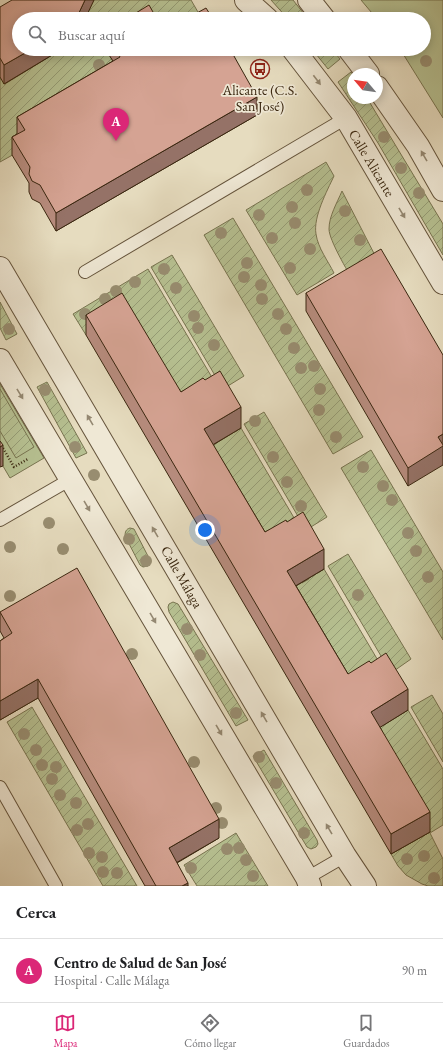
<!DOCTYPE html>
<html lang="es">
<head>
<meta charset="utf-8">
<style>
  body { margin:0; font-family:"EB Garamond",serif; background:#f6f6f6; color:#202124 }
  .compass { position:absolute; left:347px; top:68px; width:36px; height:36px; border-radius:50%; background:#fff; box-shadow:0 2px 10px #0003; rotate:299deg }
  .you { position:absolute; left:205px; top:530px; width:14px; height:14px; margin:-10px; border:3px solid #fff; border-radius:50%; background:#1a73e8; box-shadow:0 0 0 6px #1a73e833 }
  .badge { display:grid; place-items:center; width:26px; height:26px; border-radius:50%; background:#db2777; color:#fff; font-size:13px; font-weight:700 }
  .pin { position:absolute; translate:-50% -33px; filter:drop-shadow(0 1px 2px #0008) }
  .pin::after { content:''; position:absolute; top:21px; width:14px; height:12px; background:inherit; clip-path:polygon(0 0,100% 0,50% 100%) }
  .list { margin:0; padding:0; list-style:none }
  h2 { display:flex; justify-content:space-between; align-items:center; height:52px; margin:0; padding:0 16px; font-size:17px }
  h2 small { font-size:13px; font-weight:400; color:#757577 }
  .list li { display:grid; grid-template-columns:26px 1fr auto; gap:12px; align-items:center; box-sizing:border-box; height:64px; padding:0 16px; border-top:1px solid #e0e0e0 }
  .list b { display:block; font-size:15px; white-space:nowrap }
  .list p { margin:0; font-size:13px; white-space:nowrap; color:#757577 }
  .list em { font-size:13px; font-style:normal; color:#757577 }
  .icon { flex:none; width:22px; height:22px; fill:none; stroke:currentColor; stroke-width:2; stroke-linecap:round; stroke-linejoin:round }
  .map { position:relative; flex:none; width:443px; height:886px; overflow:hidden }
  .search { position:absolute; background:#fff; box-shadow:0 2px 10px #0003; left:12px; right:12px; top:12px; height:44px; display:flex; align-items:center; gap:10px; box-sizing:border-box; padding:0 14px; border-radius:22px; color:#757577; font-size:15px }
  .sheet { height:116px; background:#fff }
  nav { display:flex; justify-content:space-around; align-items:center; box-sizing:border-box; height:56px; border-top:1px solid #e0e0e0; background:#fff; font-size:11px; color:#757577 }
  nav a { display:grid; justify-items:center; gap:2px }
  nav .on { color:#db2777 }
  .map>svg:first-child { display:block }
</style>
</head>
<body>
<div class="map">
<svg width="443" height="886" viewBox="0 0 443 886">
  <defs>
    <pattern id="garden-furrows" width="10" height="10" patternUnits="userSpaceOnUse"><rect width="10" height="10" fill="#b6c091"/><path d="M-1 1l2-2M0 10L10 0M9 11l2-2" fill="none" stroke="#959c75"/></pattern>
  </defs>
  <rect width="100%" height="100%" fill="#e6dcbf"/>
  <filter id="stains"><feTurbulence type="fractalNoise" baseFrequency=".005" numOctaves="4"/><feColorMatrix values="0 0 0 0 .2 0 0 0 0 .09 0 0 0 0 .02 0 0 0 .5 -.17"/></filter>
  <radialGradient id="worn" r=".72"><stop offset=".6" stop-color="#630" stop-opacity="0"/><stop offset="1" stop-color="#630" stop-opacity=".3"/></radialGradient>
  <!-- park -->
  <g fill="#b6c091" stroke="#787450">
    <polygon points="361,0 443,0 443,118 400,49 424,49 424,19 377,19"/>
    <polygon points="0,384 44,458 10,478 0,461"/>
  </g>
  <!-- garden -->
  <g fill="url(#garden-furrows)" stroke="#787450">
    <polygon points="94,0 191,0 202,19 72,19 89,10"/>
    <polygon points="271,0 293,0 308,19 288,19"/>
    <polygon points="62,49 106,49 119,72 25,148 0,162 0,77 5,84"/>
    <polygon points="312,49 332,49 340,59 328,69"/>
    <polygon points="351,72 353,75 353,98 367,98 443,224 443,255 378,143 338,82"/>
    <path d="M326 162 334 176C327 191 313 217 316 234 318 248 328 261 334 273L297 295 246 210Z"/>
    <path d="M342 191 381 267 354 282C348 272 329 240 329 229 329 216 337 203 342 191Z"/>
    <polygon points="233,218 363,437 333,454 204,235"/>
    <polygon points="172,255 244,376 223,389 151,267"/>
    <polygon points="148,269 220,391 187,408 86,335 73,314"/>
    <polygon points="0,302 17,334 6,340 0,328"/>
    <polygon points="47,382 87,453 76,458 37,387"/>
    <polygon points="0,389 34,447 16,458 0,431"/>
    <polygon points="264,412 327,517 306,530 244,424"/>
    <polygon points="241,428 303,533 269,550 208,448 217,439 218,441 225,437 224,434 233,429 235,432"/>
    <polygon points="371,450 443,572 443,640 341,468"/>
    <path d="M130 528 134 529 150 560 149 564 148 566 143 567 140 565 125 536C125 532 126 529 130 528Z"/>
    <polygon points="348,554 411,659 391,673 328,566"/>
    <polygon points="324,569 386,674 353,691 291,589 299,580 302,583 309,579 307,576 316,571 318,573"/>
    <polygon points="173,602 178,604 248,720 236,726 169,612 168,607 169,604"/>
    <polygon points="432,695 443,714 443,762 411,707"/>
    <polygon points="32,707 137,886 103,886 7,722"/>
    <polygon points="408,710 443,769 443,825 430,833 443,859 443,886 428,886 422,884 406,875 398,866 391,854 430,832 373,730 382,722 384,725"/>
    <polygon points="264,750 317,840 318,844 316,847 311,849 307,847 253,756"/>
    <polygon points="236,833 268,886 197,886 184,865"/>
  </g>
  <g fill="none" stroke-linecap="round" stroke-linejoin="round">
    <!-- lane casing -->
    <g stroke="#65543c" stroke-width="14">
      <g id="lane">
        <polyline points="85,272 346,118"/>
        <polyline points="0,520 71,479"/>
        <polyline points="0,787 56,886"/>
        <polyline points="307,878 345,856"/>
      </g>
    </g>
    <!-- street casing -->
    <g stroke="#65543c" stroke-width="24">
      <g id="street">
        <polyline points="246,0 267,19"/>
        <polyline points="309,0 324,19"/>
        <polyline points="293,49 346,118 443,283"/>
        <polyline points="349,49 368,74"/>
        <polyline points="377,87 418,146 443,190"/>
        <polyline points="0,268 345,856 365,886"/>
        <polyline points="0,360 307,878 310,886"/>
      </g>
    </g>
    <!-- path -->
    <polyline stroke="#3a2710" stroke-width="2.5" stroke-dasharray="1 2" stroke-linecap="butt" points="0,443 14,467 28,459"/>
    <!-- lane -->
    <use href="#lane" stroke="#efe8d5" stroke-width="12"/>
    <!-- street -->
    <use href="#street" stroke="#efe8d5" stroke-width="22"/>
  </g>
  <!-- trees -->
  <g fill="#988d70">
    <circle cx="426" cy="61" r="6"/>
    <circle cx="99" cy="65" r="6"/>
    <circle cx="384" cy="137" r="6"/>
    <circle cx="401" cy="168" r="6"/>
    <circle cx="307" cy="190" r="6"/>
    <circle cx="419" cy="193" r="6"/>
    <circle cx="292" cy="207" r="6"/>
    <circle cx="345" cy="211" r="6"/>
    <circle cx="259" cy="215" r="6"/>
    <circle cx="295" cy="223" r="6"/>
    <circle cx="221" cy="233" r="6"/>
    <circle cx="272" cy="238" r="6"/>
    <circle cx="360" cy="240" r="6"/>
    <circle cx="310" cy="249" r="6"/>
    <circle cx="247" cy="263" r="6"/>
    <circle cx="290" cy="268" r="6"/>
    <circle cx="164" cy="269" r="6"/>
    <circle cx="244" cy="277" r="6"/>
    <circle cx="135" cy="282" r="6"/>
    <circle cx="261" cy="285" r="6"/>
    <circle cx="176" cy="288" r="6"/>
    <circle cx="116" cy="291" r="6"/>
    <circle cx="105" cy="299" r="6"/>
    <circle cx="262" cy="299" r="6"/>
    <circle cx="85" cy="314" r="6"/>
    <circle cx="278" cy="314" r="6"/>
    <circle cx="194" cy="316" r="6"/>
    <circle cx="198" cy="328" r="6"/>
    <circle cx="9" cy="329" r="6"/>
    <circle cx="286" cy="329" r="6"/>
    <circle cx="214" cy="345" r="6"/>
    <circle cx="294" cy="348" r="6"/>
    <circle cx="314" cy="366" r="6"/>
    <circle cx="301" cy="368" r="6"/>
    <circle cx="320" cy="389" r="6"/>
    <circle cx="45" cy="390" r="6"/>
    <circle cx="319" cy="410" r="6"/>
    <circle cx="255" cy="421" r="6"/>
    <circle cx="336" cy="437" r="6"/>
    <circle cx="75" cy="447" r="6"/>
    <circle cx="273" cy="457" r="6"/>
    <circle cx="363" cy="467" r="6"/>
    <circle cx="94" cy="475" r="6"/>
    <circle cx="287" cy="482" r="6"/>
    <circle cx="383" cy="486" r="6"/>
    <circle cx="392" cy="500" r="6"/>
    <circle cx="301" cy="506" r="6"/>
    <circle cx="49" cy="523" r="6"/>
    <circle cx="408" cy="533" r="6"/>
    <circle cx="129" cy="539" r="6"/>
    <circle cx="10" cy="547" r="6"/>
    <circle cx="63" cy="549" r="6"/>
    <circle cx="416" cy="551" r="6"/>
    <circle cx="146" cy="561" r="6"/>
    <circle cx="428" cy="577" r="6"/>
    <circle cx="358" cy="595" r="6"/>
    <circle cx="10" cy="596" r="6"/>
    <circle cx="187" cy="629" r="6"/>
    <circle cx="132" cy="654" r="6"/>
    <circle cx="200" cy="655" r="6"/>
    <circle cx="236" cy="713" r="6"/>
    <circle cx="24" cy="734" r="6"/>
    <circle cx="36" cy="750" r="6"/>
    <circle cx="259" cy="757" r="6"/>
    <circle cx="194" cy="762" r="6"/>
    <circle cx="42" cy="765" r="6"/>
    <circle cx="56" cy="767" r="6"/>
    <circle cx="52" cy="779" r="6"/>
    <circle cx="276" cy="783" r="6"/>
    <circle cx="60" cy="795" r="6"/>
    <circle cx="76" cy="803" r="6"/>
    <circle cx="216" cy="808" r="6"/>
    <circle cx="222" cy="823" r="6"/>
    <circle cx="88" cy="824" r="6"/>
    <circle cx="77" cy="830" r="6"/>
    <circle cx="304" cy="833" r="6"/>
    <circle cx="239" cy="848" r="6"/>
    <circle cx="227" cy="849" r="6"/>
    <circle cx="89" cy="853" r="6"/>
    <circle cx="424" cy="856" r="6"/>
    <circle cx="102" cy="857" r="6"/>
    <circle cx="407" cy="859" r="6"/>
    <circle cx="246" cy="860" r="6"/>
    <circle cx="191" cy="868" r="6"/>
    <circle cx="103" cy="872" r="6"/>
    <circle cx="117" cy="873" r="6"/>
    <circle cx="253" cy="876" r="6"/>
    <circle cx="434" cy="878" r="6"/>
  </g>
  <!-- wall -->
  <g fill="#b78c7e" stroke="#3a2710">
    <polygon points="0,7 19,49 62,49 4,84 0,77"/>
    <polygon points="105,49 230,49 257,115 56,231 40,203 32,199 29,192 29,183 12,155 12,137 17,134 17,117 113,61"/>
    <polygon points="306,293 443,355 408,486 306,311"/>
    <polygon points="86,315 181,392 205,380 241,428 213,445 265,532 287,522 324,569 296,586 348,674 408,710 380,727 430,832 391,854 86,335"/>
    <polygon points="0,612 219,838 177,863 188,886 145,886 38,698 0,720 0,641 4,638 0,631"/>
  </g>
  <!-- shaded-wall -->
  <g fill="#957267" stroke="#3a2710">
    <polygon points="85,0 94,0 85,19 76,19"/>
    <polygon points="32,49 62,49 4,84 4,65"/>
    <polygon points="257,97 257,115 56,231 56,213"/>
    <polygon points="241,407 241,428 204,450 204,429"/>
    <polygon points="443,434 443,465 408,486 408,468 438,437"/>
    <polygon points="3,445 3,466 0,467 0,447"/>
    <polygon points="324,549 324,569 287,591 287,571"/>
    <polygon points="38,679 38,698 0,720 0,701"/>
    <polygon points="408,689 408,710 371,733 371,712"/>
    <polygon points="430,812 430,832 391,854 391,834"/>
    <polygon points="219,819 219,838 169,867 169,848"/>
    <polygon points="188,883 188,886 182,886"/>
  </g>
  <!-- building -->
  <g fill="#d5a393" stroke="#3a2710">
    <polygon points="12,0 85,0 76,19 19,19 19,49 32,49 4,65 0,58 0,7"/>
    <polygon points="149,5 157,19 126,19"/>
    <polygon points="206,8 213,19 186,19"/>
    <polygon points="116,49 230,49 257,97 56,213 40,185 32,181 29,174 30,167 12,137 25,130 17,117 120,57"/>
    <polygon points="381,249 443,355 443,434 438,437 443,445 443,446 408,468 306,293"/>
    <polygon points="122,293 181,392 203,378 205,380 220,371 241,407 204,429 265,532 286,520 287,522 303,512 324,549 287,571 348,674 369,661 371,663 386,653 408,689 371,712 430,812 391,834 86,315"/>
    <polygon points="0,441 3,445 0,447"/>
    <polygon points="77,568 219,819 169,848 188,883 182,886 156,886 38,679 0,701 0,641 12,633 0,612"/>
  </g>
  <!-- one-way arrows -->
  <defs><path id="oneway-solid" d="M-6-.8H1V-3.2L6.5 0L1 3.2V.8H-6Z"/></defs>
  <g fill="#948872">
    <use href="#oneway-solid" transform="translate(317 80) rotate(53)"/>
    <use href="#oneway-solid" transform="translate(424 156) rotate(-120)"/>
    <use href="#oneway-solid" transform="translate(402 213) rotate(59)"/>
    <use href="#oneway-solid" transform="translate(20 394) rotate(59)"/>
    <use href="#oneway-solid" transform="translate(90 420) rotate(-120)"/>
    <use href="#oneway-solid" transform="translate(87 506) rotate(60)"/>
    <use href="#oneway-solid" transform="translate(155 532) rotate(-120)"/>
    <use href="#oneway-solid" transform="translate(153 618) rotate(60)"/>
    <use href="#oneway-solid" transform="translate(264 717) rotate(-120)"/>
    <use href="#oneway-solid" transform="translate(219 730) rotate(60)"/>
    <use href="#oneway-solid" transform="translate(329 829) rotate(-120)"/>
  </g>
  <!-- icons -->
  <defs>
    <g id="bus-ring" transform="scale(1)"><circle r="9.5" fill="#efe8d5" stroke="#8f2418" stroke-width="1.5"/><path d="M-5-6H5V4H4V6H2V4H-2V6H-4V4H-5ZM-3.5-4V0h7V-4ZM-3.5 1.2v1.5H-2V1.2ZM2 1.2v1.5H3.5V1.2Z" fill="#8f2418"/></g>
  </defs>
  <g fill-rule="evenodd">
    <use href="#bus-ring" x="260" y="69"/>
  </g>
  <g text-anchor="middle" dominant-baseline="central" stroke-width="3.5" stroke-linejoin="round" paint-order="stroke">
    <!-- poi labels -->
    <g font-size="14" fill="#3a2710" stroke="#efe8d5">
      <text x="260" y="90">Alicante (C.S.<tspan x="260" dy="16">San José)</tspan></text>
    </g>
    <!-- street labels -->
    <g font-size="14" fill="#3a2710" stroke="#efe8d5">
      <text transform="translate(372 163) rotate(59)">Calle Alicante</text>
      <text transform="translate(182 577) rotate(60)">Calle Málaga</text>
    </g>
  </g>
  <rect width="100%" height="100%" filter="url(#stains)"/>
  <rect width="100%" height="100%" fill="url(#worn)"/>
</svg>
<svg class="compass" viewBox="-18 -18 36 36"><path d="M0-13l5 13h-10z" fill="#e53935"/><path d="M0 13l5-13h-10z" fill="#757577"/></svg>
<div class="you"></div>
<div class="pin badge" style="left:116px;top:141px">A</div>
<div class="search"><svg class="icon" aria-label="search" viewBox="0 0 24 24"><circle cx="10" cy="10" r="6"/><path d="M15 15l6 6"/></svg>Buscar aquí</div>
</div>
<section class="sheet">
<h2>Cerca<small></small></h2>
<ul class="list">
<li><span class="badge">A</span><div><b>Centro de Salud de San José</b><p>Hospital · Calle Málaga</p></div><em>90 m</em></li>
</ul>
</section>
<nav>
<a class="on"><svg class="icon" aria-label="map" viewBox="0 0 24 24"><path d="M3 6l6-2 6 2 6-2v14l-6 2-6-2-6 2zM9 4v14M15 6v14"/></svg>Mapa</a>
<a><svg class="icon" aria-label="directions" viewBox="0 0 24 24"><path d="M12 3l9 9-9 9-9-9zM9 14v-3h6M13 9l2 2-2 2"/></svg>Cómo llegar</a>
<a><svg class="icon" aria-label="saved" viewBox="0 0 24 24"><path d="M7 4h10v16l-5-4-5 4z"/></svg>Guardados</a>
</nav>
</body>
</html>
